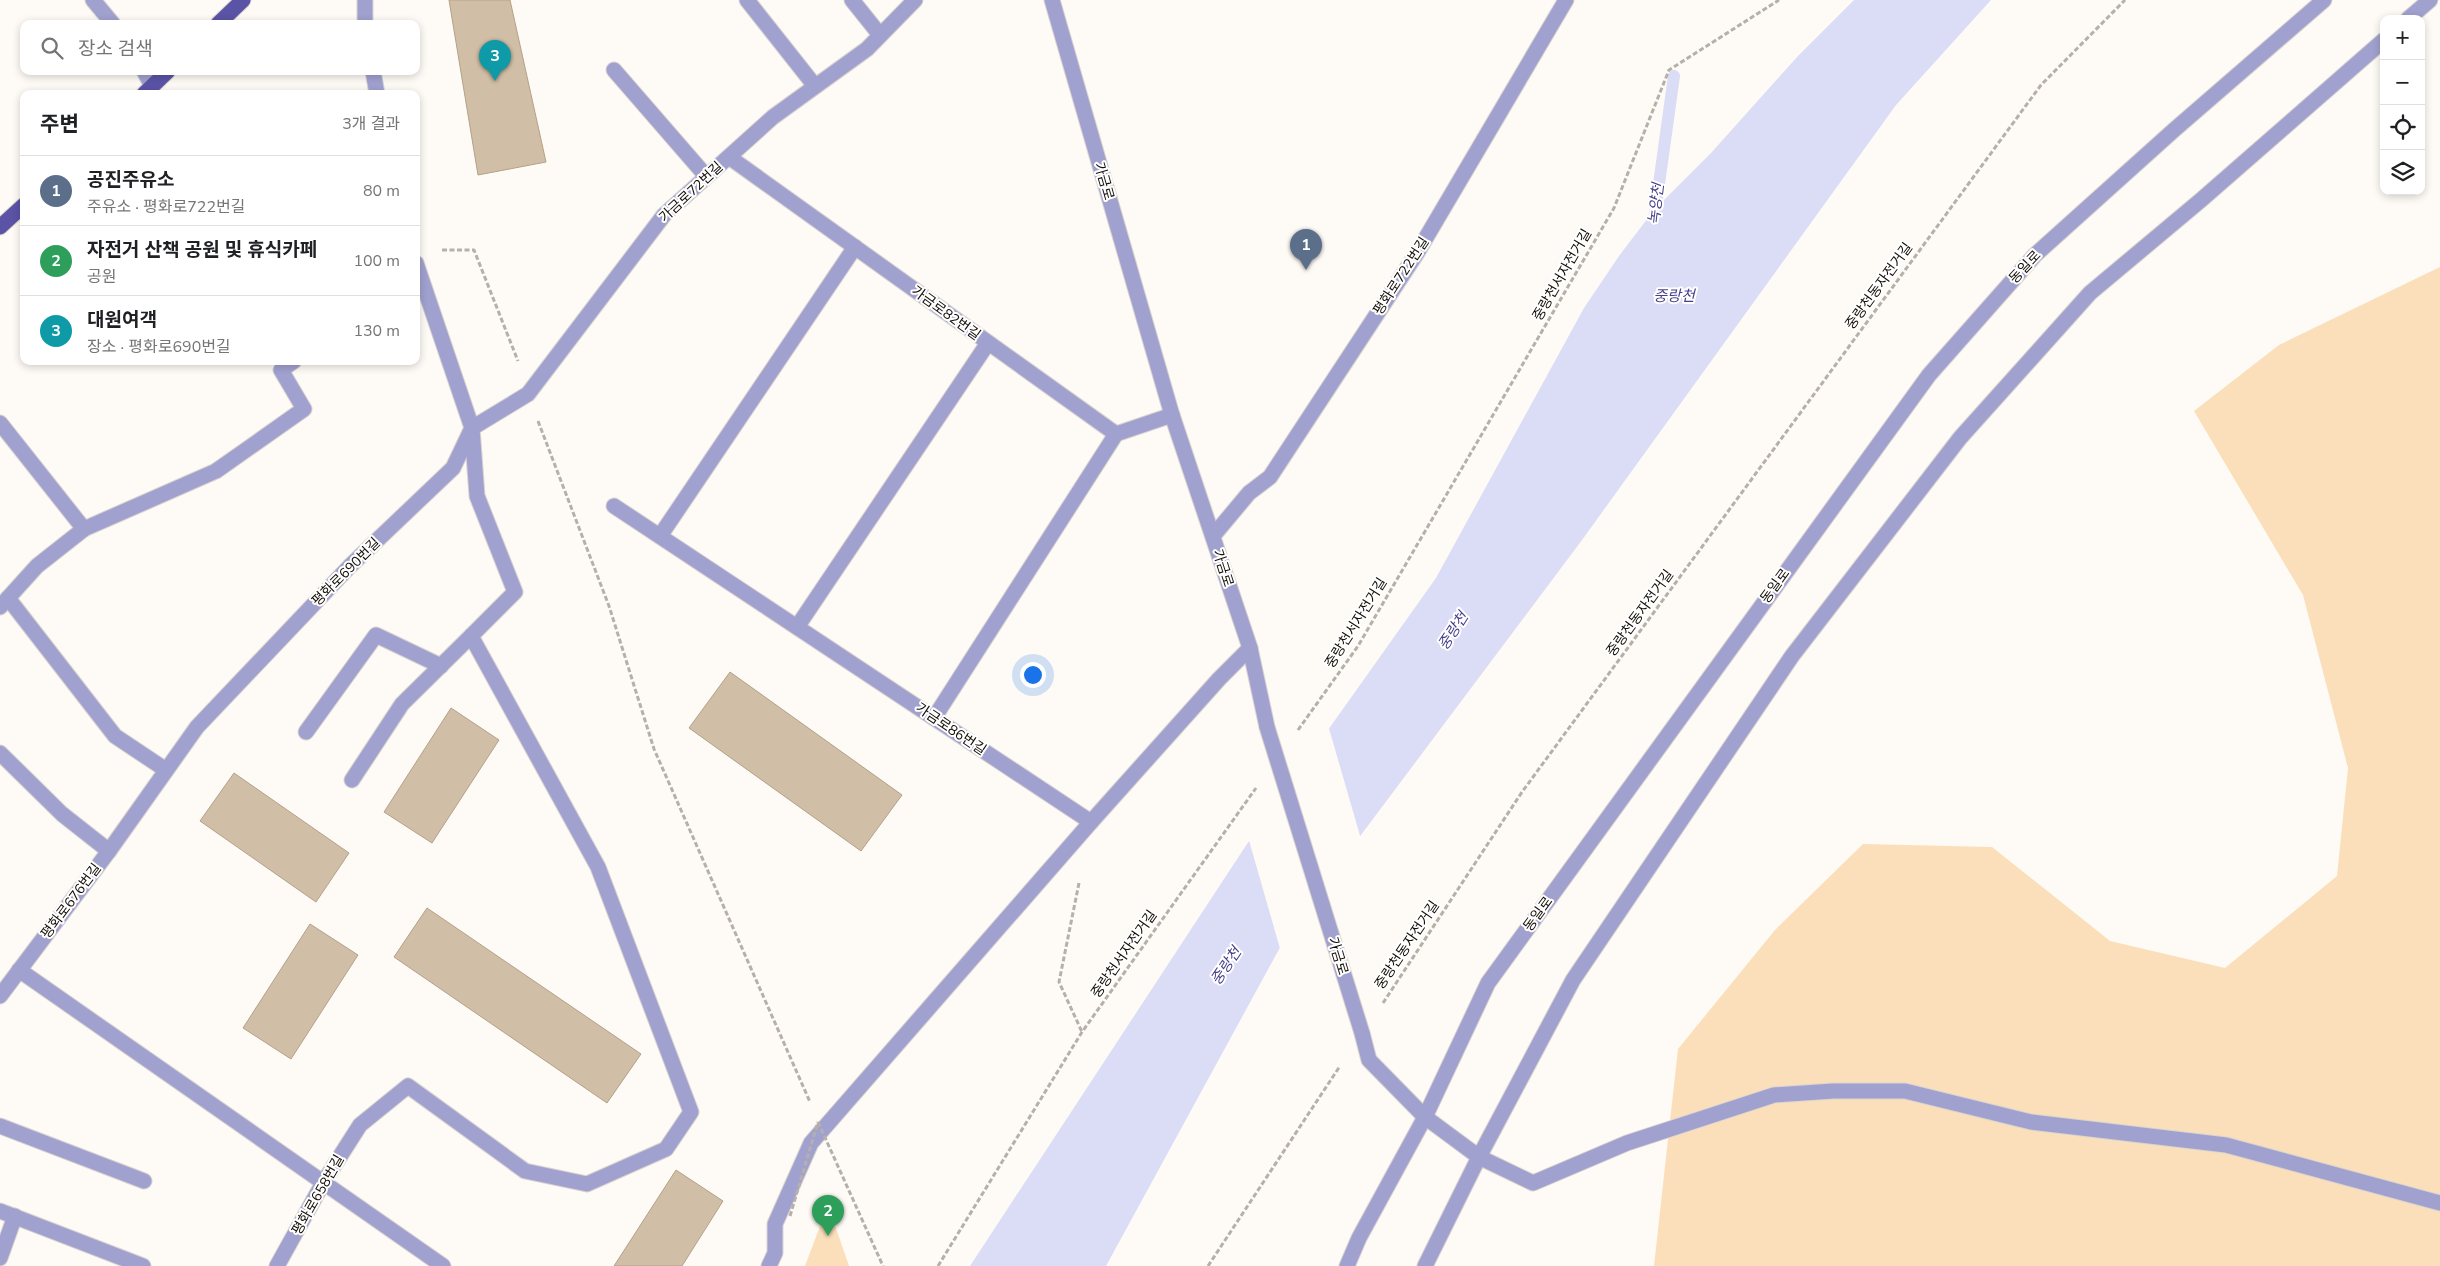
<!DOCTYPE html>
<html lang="ko">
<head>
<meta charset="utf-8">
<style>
  body { margin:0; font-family:"Nunito Sans","Noto Sans KR",sans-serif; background:#f6f6f6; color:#202124 }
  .controls { position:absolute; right:15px; top:15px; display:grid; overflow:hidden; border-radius:10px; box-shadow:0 2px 8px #0003 }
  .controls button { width:45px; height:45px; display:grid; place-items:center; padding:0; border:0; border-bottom:1px solid #e0e0e0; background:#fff; color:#202124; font:25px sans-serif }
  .you { position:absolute; left:1032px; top:674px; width:18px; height:18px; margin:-12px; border:4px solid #fff; border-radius:50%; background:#1a73e8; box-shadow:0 0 0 8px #1a73e833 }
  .badge { display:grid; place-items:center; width:32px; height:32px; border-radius:50%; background:#ea580c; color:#fff; font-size:16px; font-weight:700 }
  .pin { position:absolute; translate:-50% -41px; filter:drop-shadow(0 1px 2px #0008) }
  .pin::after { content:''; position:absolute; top:26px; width:18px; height:15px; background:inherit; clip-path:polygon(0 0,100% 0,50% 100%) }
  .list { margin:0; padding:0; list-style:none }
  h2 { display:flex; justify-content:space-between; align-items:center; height:65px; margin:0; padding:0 20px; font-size:21px }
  h2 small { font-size:16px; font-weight:400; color:#757577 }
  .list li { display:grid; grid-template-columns:32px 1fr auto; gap:15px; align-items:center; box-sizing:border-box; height:70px; padding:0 20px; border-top:1px solid #e0e0e0 }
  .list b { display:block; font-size:19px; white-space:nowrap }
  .list p { margin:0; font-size:16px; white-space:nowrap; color:#757577 }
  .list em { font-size:16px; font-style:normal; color:#757577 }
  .icon { flex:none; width:28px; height:28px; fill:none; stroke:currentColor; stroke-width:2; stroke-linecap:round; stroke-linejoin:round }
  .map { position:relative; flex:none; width:2440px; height:1266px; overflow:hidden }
  .search { position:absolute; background:#fff; box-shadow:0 2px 8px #0003; left:20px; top:20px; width:400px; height:55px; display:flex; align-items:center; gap:12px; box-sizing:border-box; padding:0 18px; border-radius:10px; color:#757577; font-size:19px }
  .panel { position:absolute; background:#fff; box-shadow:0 2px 8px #0003; left:20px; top:90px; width:400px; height:275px; border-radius:10px }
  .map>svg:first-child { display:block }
</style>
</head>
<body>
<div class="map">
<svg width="2440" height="1266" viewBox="0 0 2440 1266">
  <rect width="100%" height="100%" fill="#fefaf5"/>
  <!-- green -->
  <g fill="#fadfba">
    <polygon points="2440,267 2440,1266 1654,1266 1678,1049 1775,930 1863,844 1992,847 2110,941 2225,968 2337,876 2348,768 2303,595 2194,411 2279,345"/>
    <polygon points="828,1205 849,1266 805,1266"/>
  </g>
  <!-- water -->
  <polygon fill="#dbdcf6" points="1854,0 1991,0 1896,105 1582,540 1289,931 1106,1266 970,1266 1247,844 1436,578 1584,308 1619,256 1654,210 1711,153 1798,56"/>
  <!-- pier -->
  <polygon fill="#fefaf5" points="1328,725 1361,839 1292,933 1281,952 1248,837"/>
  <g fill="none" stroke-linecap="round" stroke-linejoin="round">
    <!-- stream -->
    <polyline stroke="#dbdcf6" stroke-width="12" points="1653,227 1674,76"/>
  </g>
  <!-- building -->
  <g fill="#d1bea6" stroke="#b3a189">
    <polygon points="449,0 510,0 546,162 478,175"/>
    <polygon points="730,672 902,795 861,851 689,728"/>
    <polygon points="451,708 499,740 432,843 384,812"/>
    <polygon points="234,773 349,853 316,902 200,821"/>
    <polygon points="427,908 641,1054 607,1103 394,957"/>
    <polygon points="310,924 358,955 291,1059 243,1028"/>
    <polygon points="676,1170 723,1201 682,1266 614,1266"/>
  </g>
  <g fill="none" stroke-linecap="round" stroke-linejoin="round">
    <!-- minor casing -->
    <g stroke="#d9d4cf" stroke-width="17">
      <g id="minor">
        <polyline points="93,0 113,24"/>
        <polyline points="747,0 815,86"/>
        <polyline points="852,0 880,35"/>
        <polyline points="1052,0 1172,415 1250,648 1267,727"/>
        <polyline points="2408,19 2430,0"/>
        <polyline points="365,24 365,0"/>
        <polyline points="614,70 706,176"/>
        <polyline points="144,71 152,86"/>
        <polyline points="373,71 377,94"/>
        <polyline points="729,157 1116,434 1172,415"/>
        <polyline points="0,423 84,529"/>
        <polyline points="614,506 1091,822 1219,679 1250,648"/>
        <polyline points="660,536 855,247"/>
        <polyline points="1213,536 1249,493 1270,477 1417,253 1566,0"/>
        <polyline points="8,598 115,736 166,770"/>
        <polyline points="0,607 37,566 84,529 216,471 304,409 281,370 294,361"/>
        <polyline points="797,627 988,343"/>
        <polyline points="471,636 515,592 477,496 472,428 528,394 664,215 773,117 867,49 915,0"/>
        <polyline points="934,718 1116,434"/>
        <polyline points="306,732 376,635 441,666"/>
        <polyline points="0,753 62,814 109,851"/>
        <polyline points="19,970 443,1266"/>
        <polyline points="0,996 109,851 197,727 350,566 453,468 472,428 416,263"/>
        <polyline points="1362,1033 1369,1060 1425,1117 1479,1157 1533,1183 1627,1143 1774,1095 1833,1091 1905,1091 2031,1122 2226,1145 2440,1203"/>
        <polyline points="0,1126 144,1181"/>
        <polyline points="0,1211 143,1266"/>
        <polyline points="0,1258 15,1216"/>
        <polyline points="277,1266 323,1183 360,1125 408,1086 525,1171 587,1184 666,1149 691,1112 598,867 471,636 402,704 352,780"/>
        <polyline points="769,1266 775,1253 775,1224 811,1143 1091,822"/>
        <polyline points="1347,1266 1359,1238 1425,1117 1488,983 1929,375 2035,255 2174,130 2324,0"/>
        <polyline points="1425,1266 1479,1157 1573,980 1792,656 1960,438 2090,293 2201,200 2384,40"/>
      </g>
    </g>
    <!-- major casing -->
    <g stroke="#d9d4cf" stroke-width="17">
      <g id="major">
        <polyline points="218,24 243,0"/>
        <polyline points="144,94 168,71"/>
        <polyline points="0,227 24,205"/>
      </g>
    </g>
    <!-- path -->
    <g stroke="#b5b0aa" stroke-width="3" stroke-dasharray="5 2.5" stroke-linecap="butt">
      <polyline points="442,250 474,250 518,361"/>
      <polyline points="538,421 609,606 654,749 810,1102"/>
      <polyline points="1298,730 1358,646 1614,208 1669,70 1779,0"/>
      <polyline points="1079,883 1059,982 1082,1032"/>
      <polyline points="1383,1003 1522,792 2041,85 2125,0"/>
      <polyline points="938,1266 1082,1032 1256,788"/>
      <polyline points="1208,1266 1340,1066"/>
    </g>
    <!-- minor -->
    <use href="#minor" stroke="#a1a1d0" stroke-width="15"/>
    <!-- major -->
    <use href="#major" stroke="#5b53a6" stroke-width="15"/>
    <!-- minor-bridge casing -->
    <g stroke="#d9d4cf" stroke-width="17" stroke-linecap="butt">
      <polyline id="minor-bridge" points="1267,727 1362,1033"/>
    </g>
    <!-- path-bridge -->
    <g stroke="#b5b0aa" stroke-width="3" stroke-dasharray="5 2.5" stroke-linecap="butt">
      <polyline points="818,1122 883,1266"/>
      <polyline points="790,1216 818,1122"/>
    </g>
    <!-- minor-bridge -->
    <use href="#minor-bridge" stroke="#a1a1d0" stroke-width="15"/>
  </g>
  <g text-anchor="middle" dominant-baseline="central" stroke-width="4" stroke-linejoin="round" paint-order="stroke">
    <!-- street labels -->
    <g font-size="14" fill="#140e06" stroke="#fff">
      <text transform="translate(1104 181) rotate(74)">가금로</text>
      <text transform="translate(691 192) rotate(-43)">가금로72번길</text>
      <text transform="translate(2025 267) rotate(-47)">동일로</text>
      <text transform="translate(1562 275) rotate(-60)">중랑천서자전거길</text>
      <text transform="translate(1401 276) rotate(-57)">평화로722번길</text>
      <text transform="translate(1879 286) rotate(-54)">중랑천동자전거길</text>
      <text transform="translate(946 313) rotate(36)">가금로82번길</text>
      <text transform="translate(1223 568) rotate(72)">가금로</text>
      <text transform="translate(346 572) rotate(-45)">평화로690번길</text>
      <text transform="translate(1775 586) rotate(-54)">동일로</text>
      <text transform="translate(1640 613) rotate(-54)">중랑천동자전거길</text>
      <text transform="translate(1356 623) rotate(-58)">중랑천서자전거길</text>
      <text transform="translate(951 729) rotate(34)">가금로86번길</text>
      <text transform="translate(71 901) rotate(-53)">평화로676번길</text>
      <text transform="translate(1538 914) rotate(-54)">동일로</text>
      <text transform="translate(1407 945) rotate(-56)">중랑천동자전거길</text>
      <text transform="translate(1124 954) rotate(-55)">중랑천서자전거길</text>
      <text transform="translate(1338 956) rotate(73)">가금로</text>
      <text transform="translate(318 1195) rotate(-60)">평화로658번길</text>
    </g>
    <!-- water labels -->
    <g font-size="15" font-style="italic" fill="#473f8a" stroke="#fff">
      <text transform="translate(1656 204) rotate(-83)">녹양천</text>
      <text x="1674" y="296">중랑천</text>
      <text transform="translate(1453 631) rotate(-57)">중랑천</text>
      <text transform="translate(1226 966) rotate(-56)">중랑천</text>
    </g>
  </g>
</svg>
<div class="controls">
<button>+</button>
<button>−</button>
<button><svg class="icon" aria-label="locate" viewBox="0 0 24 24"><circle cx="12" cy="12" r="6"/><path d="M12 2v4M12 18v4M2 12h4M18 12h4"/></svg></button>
<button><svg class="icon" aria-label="layers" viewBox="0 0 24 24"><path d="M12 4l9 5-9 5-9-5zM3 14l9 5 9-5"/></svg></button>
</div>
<div class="you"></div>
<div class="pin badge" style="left:1306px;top:270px;background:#5c6f8a">1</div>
<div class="pin badge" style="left:828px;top:1236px;background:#2e9e5b">2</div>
<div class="pin badge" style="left:495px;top:81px;background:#0f9aa8">3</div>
<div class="search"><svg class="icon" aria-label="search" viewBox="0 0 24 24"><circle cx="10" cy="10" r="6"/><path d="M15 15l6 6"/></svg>장소 검색</div>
<section class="panel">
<h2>주변<small>3개 결과</small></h2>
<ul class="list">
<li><span class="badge" style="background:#5c6f8a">1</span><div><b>공진주유소</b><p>주유소 · 평화로722번길</p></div><em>80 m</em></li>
<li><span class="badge" style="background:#2e9e5b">2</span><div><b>자전거 산책 공원 및 휴식카페</b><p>공원</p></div><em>100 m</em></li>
<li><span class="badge" style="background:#0f9aa8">3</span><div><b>대원여객</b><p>장소 · 평화로690번길</p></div><em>130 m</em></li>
</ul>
</section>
</div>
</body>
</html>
